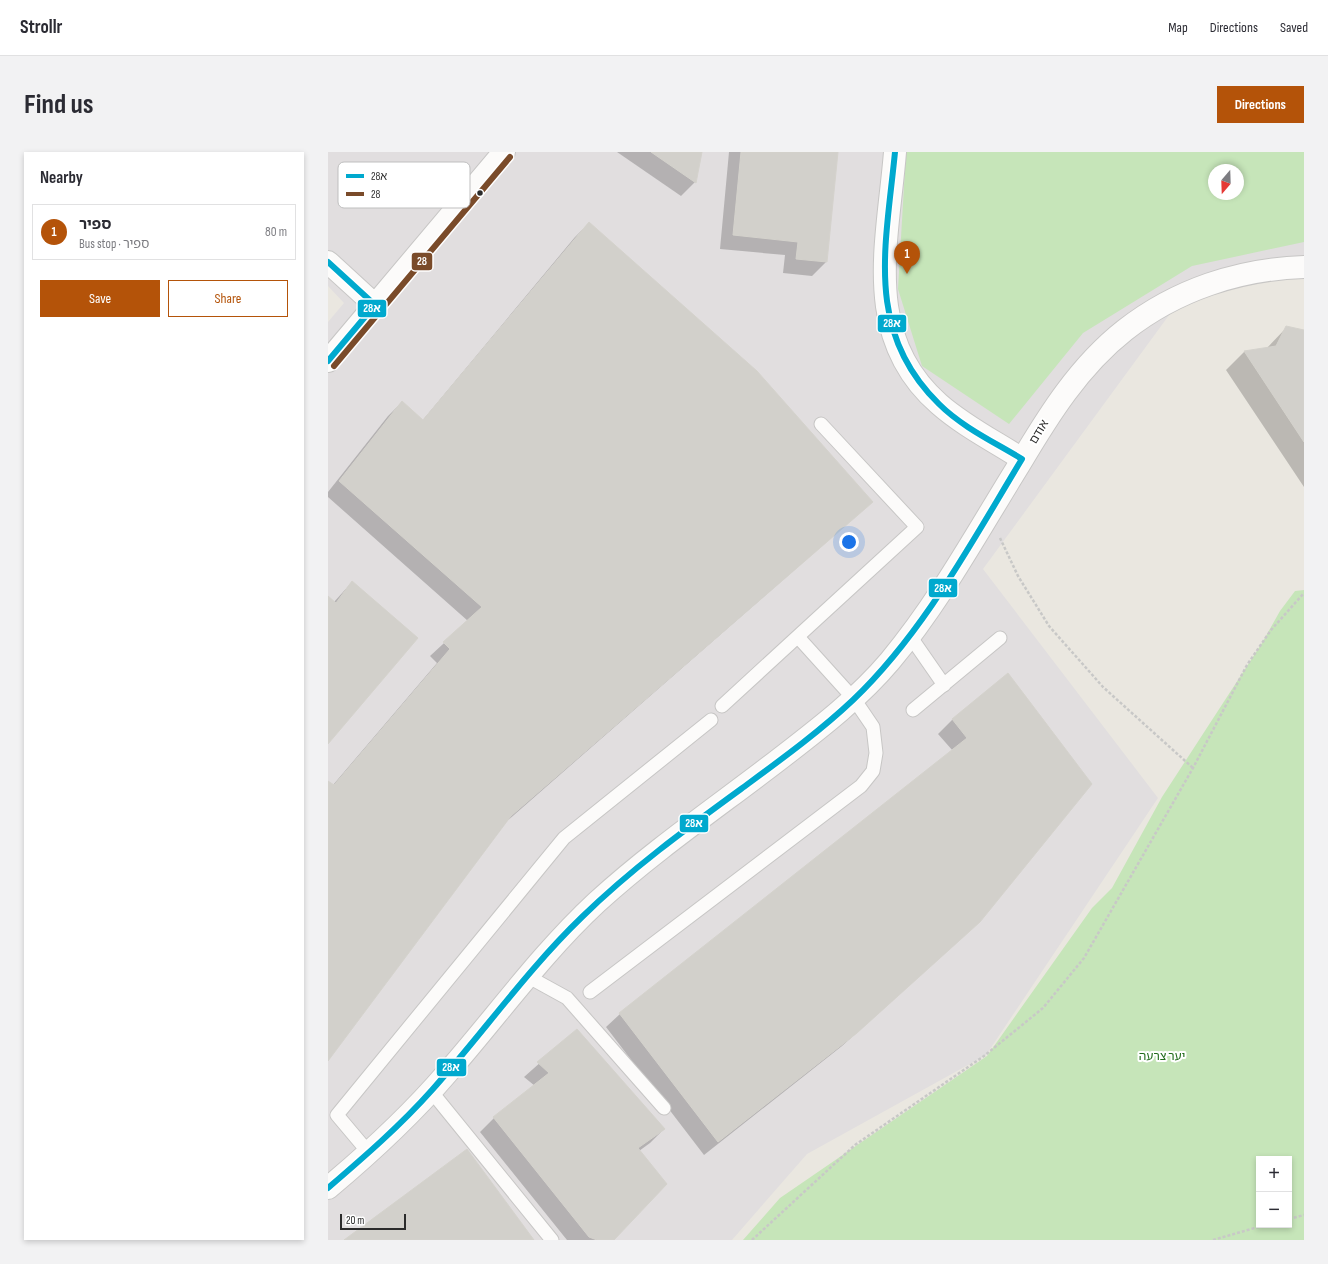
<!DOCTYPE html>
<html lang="en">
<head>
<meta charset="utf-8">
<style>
  body { margin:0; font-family:"Sofia Sans Condensed","Noto Sans Hebrew",sans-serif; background:#f2f2f3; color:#2b2b33 }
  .controls { position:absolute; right:12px; bottom:12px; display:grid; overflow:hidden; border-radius:0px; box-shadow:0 2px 6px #0003 }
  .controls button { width:36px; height:36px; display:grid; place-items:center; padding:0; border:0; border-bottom:1px solid #e1e1e2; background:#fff; color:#2b2b33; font:20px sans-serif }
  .compass { position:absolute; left:880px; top:12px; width:36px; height:36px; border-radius:50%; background:#fff; box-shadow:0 2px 6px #0003; rotate:199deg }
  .scale { position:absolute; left:12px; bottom:10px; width:66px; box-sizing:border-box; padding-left:4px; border:2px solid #2b2b2b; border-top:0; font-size:11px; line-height:14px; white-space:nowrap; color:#2b2b2b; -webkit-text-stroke:3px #fff; paint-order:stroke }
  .you { position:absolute; left:521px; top:390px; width:14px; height:14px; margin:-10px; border:3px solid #fff; border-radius:50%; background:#1a73e8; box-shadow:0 0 0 6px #1a73e833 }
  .badge { display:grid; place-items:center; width:26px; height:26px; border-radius:50%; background:#b45309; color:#fff; font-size:13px; font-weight:700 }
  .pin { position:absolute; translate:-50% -33px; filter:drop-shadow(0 1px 2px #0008) }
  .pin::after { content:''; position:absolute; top:21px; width:14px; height:12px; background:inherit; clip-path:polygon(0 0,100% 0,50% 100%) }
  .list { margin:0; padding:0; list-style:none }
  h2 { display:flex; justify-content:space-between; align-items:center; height:52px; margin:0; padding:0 16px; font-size:17px }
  h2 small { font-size:13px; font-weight:400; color:#7c7c81 }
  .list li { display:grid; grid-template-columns:26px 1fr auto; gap:12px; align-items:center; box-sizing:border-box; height:56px; margin:0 8px 8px; padding:0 8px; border:1px solid #e1e1e2; border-radius:0px }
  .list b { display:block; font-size:15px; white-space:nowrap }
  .list p { margin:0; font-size:13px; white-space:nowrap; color:#7c7c81 }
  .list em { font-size:13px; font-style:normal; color:#7c7c81 }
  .actions { display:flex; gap:8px; padding:12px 16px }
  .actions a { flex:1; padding:9px 0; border:1px solid #b45309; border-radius:0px; text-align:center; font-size:14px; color:#b45309 }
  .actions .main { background:#b45309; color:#fff }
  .map { position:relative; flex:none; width:976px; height:1088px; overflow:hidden; border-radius:0px }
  header { display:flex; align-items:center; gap:24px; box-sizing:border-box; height:56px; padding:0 20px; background:#fff; border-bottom:1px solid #e1e1e2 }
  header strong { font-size:19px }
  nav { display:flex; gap:22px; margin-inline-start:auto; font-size:14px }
  .intro { display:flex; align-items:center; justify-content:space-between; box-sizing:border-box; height:96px; padding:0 24px }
  h1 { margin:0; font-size:28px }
  .button { padding:10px 18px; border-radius:0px; background:#b45309; color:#fff; font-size:14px; font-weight:700 }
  main { display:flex; gap:24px; padding:0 24px }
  aside { flex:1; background:#fff; border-radius:0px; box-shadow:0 2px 6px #0003 }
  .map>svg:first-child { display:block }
</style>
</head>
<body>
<header>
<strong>Strollr</strong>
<nav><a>Map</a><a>Directions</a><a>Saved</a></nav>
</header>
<div class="intro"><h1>Find us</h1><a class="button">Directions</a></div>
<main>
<aside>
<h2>Nearby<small></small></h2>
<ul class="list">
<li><span class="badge">1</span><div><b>ספיר</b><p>Bus stop · ספיר</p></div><em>80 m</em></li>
</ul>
<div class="actions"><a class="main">Save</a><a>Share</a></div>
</aside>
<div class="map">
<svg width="976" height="1088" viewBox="0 0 976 1088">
  <rect width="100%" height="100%" fill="#eae7e0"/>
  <!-- industrial -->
  <path fill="#e1dedf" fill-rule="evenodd" d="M0 0H976V114L858 140 655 417 830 646 658 903 479 1002 404 1088H0V170L16 151 0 134ZM886 18H910V42H886Z"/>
  <!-- green -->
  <g fill="#c6e5b9" fill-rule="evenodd">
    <path d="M578 0H976V90L864 114 755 181 681 272 594 214 570 137ZM886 18H910V42H886Z"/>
    <path d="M976 438V1088H415L452 1046 659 904 764 756 784 736 834 645 934 491 952 459 967 439ZM931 1007H961V1073H931Z"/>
  </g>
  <!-- shadow -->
  <g fill="#0003">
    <polygon points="289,0 373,0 367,30 353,44"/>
    <polygon points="401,0 509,0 498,110 484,124 455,121 457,103 392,97"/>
    <polygon points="261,71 544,350 179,669 0,907 0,630 5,633 109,511 102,504 140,469 0,345 0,340 60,264 74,250 94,269 247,85"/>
    <polygon points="959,175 976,179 976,335 898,218 916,200 939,196"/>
    <polygon points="24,430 0,591 0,446 6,450"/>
    <polygon points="680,522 637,783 514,894 376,1003 278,875 292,862 625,599 610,582 624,568"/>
    <polygon points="249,878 336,977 322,991 311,999 285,1088 239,1088 152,980 166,966 207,934 196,925"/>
  </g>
  <!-- building -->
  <g fill="#d2d0cb" stroke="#d4d2cc">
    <polygon points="323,0 374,0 368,31"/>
    <polygon points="413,0 510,0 499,110 468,107 470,90 405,83"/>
    <polygon points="261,70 429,219 545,350 183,664 0,909 0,629 6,633 122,497 115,490 154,455 11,329 74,249 95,268"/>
    <polygon points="958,174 976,178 976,290 916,199 948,194"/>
    <polygon points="24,429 90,486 0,592 0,444 8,451"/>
    <polygon points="680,521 764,632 652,770 529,881 390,990 291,861 639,586 624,567"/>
    <polygon points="249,877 337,977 310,996 339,1032 286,1088 269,1088 261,1085 165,965 221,921 209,910"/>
    <polygon points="139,997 206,1088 16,1088"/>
  </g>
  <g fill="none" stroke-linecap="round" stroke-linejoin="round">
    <!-- service casing -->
    <g stroke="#c7c6c5" stroke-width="15">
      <g id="service">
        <polyline points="582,484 616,533"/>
        <polyline points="394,554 589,375 493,272"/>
        <polyline points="585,558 672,486"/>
        <polyline points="199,824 239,846 336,956"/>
        <polyline points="262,840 533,634 545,619 548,601 545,575 526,547 470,485"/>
        <polyline points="103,939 224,1088"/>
        <polyline points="41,1001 9,963 236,686 383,568"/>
      </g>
    </g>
    <!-- minor casing -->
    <g stroke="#c7c6c5" stroke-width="24">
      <g id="minor">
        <path d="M567 0C560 89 533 184 611 252 636 274 666 289 694 307"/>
        <polyline points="0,110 47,153"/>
        <path d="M0 1036C43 1000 83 963 119 921 169 864 213 802 269 750 325 699 389 655 449 609 489 578 529 548 562 509 612 449 650 379 691 313 720 264 751 214 797 178 848 138 911 117 976 115"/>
      </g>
    </g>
    <!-- tertiary casing -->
    <g stroke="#c7c6c5" stroke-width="24">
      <polyline id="tertiary" points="0,209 176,0"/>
    </g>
    <!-- path -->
    <g stroke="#c8c8c7" stroke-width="2.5" stroke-dasharray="3 2" stroke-linecap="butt">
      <polyline points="672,386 690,424 721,474 775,535 865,616"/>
      <polyline points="961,1067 976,1063"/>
      <polyline points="424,1088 527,993 656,904 715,856 756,806 865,616 919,513 943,478 976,441"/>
      <polyline points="885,1088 937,1073"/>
    </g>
    <!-- service -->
    <use href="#service" stroke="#fcfbfa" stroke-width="13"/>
    <!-- minor -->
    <use href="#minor" stroke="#fcfbfa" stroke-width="22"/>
    <!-- tertiary -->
    <use href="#tertiary" stroke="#fcfbfa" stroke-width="22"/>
    <!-- bus-1 casing -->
    <g stroke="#fff" stroke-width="9">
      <g id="bus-1">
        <polyline points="0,110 47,153 0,209"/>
        <path d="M0 1036C36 1005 72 974 104 938 155 881 199 818 254 765 303 717 358 677 413 637 451 609 490 581 525 548 596 480 643 391 694 307 666 290 634 275 611 252 536 179 558 93 567 0"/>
      </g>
    </g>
    <!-- bus-2 casing -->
    <g stroke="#fff" stroke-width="9">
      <polyline id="bus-2" points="6,214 182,5"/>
    </g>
    <!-- bus-1 -->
    <use href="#bus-1" stroke="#00a9ce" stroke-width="6"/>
    <!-- bus-2 -->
    <use href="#bus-2" stroke="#7a4b2a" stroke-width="6"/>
  </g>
  <!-- markers -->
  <circle fill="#2b2b2b" stroke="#fff" stroke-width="1.5" cx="152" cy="41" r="3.5"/>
  <g text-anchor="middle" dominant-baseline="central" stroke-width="4" stroke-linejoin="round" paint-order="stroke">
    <!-- street labels -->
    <g font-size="12" fill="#2b2b2b" stroke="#fff">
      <text transform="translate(711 280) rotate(-59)">אודם</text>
    </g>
    <!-- park labels -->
    <g font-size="12" fill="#1f6a19" stroke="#fff">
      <text x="834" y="904">יער צרעה</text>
    </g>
  </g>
  <!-- legend -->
  <rect x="10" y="10" width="132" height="46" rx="6" fill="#fff" stroke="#bfbfbf" stroke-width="1"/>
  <rect x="18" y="22" width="18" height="4" fill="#00a9ce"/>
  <rect x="18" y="40" width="18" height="4" fill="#7a4b2a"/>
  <g font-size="11" fill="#2b2b2b">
    <text x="43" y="28">28א</text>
    <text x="43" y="46">28</text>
  </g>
  <g stroke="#fff" stroke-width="1.5">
    <rect x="83" y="100" width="22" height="19" rx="4" fill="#7a4b2a"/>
    <rect x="29" y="147" width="30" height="19" rx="4" fill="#00a9ce"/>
    <rect x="549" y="162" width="30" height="19" rx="4" fill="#00a9ce"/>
    <rect x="600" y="426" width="30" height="20" rx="4" fill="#00a9ce"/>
    <rect x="351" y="662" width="30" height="19" rx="4" fill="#00a9ce"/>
    <rect x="108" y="906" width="31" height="19" rx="4" fill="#00a9ce"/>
  </g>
  <g font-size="11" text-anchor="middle" font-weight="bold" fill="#fff">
    <text x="94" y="113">28</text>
    <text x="44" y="160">28א</text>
    <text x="564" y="175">28א</text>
    <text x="615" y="440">28א</text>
    <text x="366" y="675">28א</text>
    <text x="123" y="919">28א</text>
  </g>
</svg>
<div class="controls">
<button>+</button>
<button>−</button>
</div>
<svg class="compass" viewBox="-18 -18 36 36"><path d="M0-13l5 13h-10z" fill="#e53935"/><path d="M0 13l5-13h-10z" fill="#7c7c81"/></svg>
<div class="scale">20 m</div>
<div class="you"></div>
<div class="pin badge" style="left:579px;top:122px">1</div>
</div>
</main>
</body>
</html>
